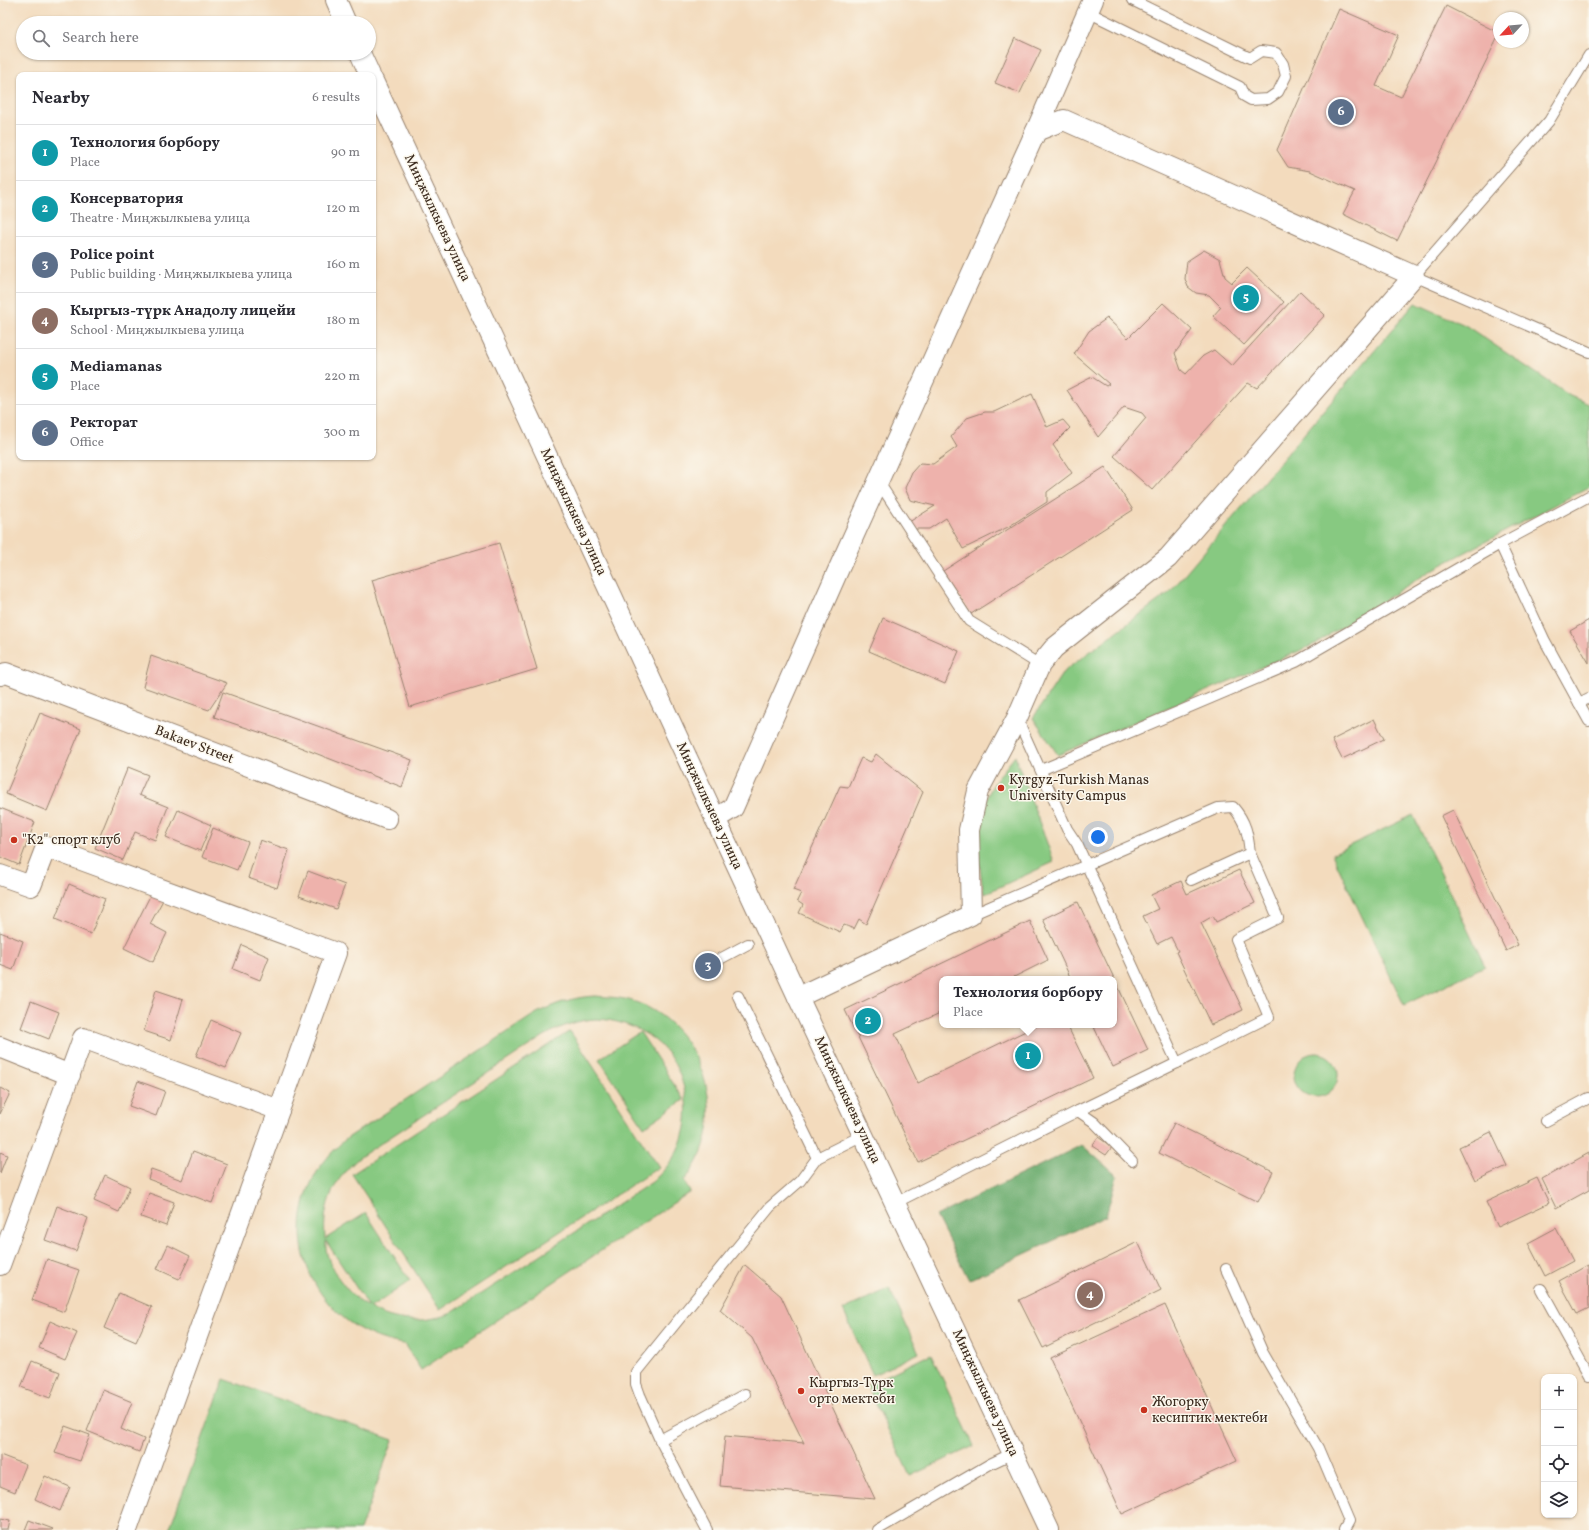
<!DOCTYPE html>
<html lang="en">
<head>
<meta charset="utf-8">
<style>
  body { margin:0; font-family:Vollkorn,serif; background:#f2f2f3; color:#2b2b33 }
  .controls { position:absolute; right:12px; bottom:12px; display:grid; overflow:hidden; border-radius:8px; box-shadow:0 1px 3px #0004 }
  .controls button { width:36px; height:36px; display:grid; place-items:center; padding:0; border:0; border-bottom:1px solid #e1e1e2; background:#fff; color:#2b2b33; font:20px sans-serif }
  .compass { position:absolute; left:1493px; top:12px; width:36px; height:36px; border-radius:50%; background:#fff; box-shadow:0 1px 3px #0004; rotate:244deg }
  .you { position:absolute; left:1098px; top:837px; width:14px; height:14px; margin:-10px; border:3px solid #fff; border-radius:50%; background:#1a73e8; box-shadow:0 0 0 6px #1a73e833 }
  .badge { display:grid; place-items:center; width:26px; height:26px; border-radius:50%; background:#d93025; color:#fff; font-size:13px; font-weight:700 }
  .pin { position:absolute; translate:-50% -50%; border:2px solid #fff; box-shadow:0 1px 4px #0006 }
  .popup { position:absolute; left:939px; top:976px; width:178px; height:52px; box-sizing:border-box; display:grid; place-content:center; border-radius:8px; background:#fff; filter:drop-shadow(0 1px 3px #0005); font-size:13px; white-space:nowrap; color:#7c7c81 }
  .popup b { font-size:15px; color:#2b2b33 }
  .popup::after { content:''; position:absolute; left:50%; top:100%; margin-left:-8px; border:8px solid transparent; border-top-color:#fff }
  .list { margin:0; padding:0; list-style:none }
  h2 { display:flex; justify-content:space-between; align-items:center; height:52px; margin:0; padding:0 16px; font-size:17px }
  h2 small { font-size:13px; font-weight:400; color:#7c7c81 }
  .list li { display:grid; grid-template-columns:26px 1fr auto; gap:12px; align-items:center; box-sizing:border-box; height:56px; padding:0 16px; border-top:1px solid #e1e1e2 }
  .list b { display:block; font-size:15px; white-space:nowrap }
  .list p { margin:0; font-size:13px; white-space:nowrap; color:#7c7c81 }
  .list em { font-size:13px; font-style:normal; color:#7c7c81 }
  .icon { flex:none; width:22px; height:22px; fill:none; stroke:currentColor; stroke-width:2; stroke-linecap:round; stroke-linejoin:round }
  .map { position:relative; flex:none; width:1589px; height:1530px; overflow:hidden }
  .search { position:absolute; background:#fff; box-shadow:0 1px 3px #0004; left:16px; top:16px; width:360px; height:44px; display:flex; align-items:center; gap:10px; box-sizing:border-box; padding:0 14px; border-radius:22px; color:#7c7c81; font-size:15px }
  .panel { position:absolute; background:#fff; box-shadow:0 1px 3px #0004; left:16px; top:72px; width:360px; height:388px; border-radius:8px }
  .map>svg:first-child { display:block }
</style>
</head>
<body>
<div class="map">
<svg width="1589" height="1530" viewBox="0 0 1589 1530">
  <rect width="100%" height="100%" fill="#fbf7ec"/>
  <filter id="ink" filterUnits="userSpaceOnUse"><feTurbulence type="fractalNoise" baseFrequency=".025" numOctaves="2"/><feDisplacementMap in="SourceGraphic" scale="8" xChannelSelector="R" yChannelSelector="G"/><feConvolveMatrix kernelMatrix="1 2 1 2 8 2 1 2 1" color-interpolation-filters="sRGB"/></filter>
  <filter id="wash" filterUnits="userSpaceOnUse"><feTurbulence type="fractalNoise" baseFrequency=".012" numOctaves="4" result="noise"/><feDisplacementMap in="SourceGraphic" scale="16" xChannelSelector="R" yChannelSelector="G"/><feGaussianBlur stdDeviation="0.9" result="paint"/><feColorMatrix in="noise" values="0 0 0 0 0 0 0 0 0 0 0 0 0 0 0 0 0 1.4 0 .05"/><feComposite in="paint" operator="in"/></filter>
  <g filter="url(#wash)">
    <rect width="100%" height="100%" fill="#f3dbbd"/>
    <!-- green -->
    <g fill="#87c981" stroke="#617a50" fill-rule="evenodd">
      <polygon points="1415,303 1465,325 1570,396 1589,404 1589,487 1432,570 1313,645 1058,755 1033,718 1064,671 1170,592"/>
      <path d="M1015 756 1054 862 984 894C978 858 972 823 991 789 997 777 1007 767 1015 756Z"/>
      <polygon points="1413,815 1485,966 1404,1005 1332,854"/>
      <path d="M595 996C605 997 615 997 625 999 683 1012 719 1079 707 1135 703 1153 695 1167 684 1181L690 1192 421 1370 404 1344C337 1335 288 1272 304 1204 310 1177 326 1156 346 1139L535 1014C554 1004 573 997 595 996ZM597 1019C615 1020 631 1025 646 1034 685 1058 697 1112 677 1151 671 1163 662 1173 652 1182L450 1314C423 1323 395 1323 370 1308L410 1281 366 1213 325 1239C322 1204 334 1179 360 1157L544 1036C562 1026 577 1020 597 1019ZM326 1241 369 1307C349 1297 323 1263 326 1241Z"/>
      <polygon points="570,1031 659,1167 440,1310 352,1174"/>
      <polygon points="640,1032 684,1100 644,1127 599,1059"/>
      <circle cx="1316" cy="1075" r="22"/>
      <polygon points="889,1288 919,1353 873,1375 843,1310"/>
      <polygon points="931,1354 974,1446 910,1476 867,1385"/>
      <polygon points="224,1379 393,1440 360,1530 169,1530"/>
    </g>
    <!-- forest -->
    <polygon fill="#6dad6f" stroke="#546c46" points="1082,1145 1117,1176 1106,1216 969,1280 936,1216"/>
    <g id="blocks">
      <!-- building -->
      <g fill="#eeb2ac">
        <polygon points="1446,6 1499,33 1499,35 1397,241 1343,214 1355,191 1310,171 1288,167 1277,150 1339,9 1399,35 1376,86 1401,97"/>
        <polygon points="1015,38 1041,50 1020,93 995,83"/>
        <polygon points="1204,250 1220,259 1225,277 1232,283 1247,268 1284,302 1244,345 1213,316 1221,307 1209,295 1196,293 1188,287 1185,279 1187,261"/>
        <polygon points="1300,291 1325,315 1257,388 1248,383 1152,490 1114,456 1146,418 1142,413 1124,407 1098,437 1067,390 1092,377 1106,386 1109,384 1074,354 1089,331 1107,318 1128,338 1163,303 1192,330 1175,353 1181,370 1186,374 1203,356 1214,350 1232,366"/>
        <polygon points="1032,394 1047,427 1063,420 1070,428 1053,445 1072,473 1047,492 1047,502 1008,527 963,549 946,518 929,529 915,529 909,522 935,506 910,500 905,488 912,472 920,463 933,464 957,447 951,437 967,418 985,412 994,412"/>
        <polygon points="1105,467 1133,510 971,614 943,571"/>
        <polygon points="499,543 537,669 410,707 372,580"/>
        <polygon points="883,618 959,651 945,684 869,651"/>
        <polygon points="1589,620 1589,663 1570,631"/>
        <polygon points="151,656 227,683 209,710 143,687"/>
        <polygon points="223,692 412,760 402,787 274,737 214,717"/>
        <polygon points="40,713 81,729 47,811 6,794"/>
        <polygon points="1374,719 1384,739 1342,759 1332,740"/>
        <polygon points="876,754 923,792 866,924 859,919 854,929 844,925 840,932 799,913 803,905 797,901 801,893 793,890 840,786 848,787 861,758 871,762"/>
        <polygon points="128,767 148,775 139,795 168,807 155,840 135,832 123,860 95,848"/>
        <polygon points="0,808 35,822 19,865 0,857"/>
        <polygon points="178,810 211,825 200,851 166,837"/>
        <polygon points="1453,810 1518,945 1506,951 1441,816"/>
        <polygon points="213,828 248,842 237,870 202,857"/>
        <polygon points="260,840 289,850 277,888 248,878"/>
        <polygon points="1239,870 1255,903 1216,922 1213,916 1201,923 1243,1010 1211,1025 1176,952 1178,951 1171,937 1157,944 1143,916 1158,909 1151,895 1181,881 1187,894"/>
        <polygon points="308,871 345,885 336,909 299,896"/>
        <polygon points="69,884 105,899 91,934 55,919"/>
        <polygon points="151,894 163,900 150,924 167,933 153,962 124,948"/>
        <polygon points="1078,902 1148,1050 1113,1067 1093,1025 1114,1025 1114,979 1071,979 1043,919"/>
        <polygon points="1030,921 1048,960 1010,979 942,979 942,1012 895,1034 918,1083 1038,1025 1067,1025 1093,1078 918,1162 845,1010"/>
        <polygon points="0,932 23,941 13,970 0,965"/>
        <polygon points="242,945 269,957 260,980 233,969"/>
        <polygon points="156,990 183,999 171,1040 144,1031"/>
        <polygon points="31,1001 59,1012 49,1039 21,1028"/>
        <polygon points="211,1020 241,1033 226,1068 196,1056"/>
        <polygon points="138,1081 165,1091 156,1116 129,1106"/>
        <polygon points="0,1088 10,1093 0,1114"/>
        <polygon points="1174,1123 1273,1172 1258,1202 1159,1153"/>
        <polygon points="1491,1132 1507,1166 1475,1181 1459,1147"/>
        <polygon points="1098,1137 1112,1147 1106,1155 1092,1146"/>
        <polygon points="193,1151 227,1164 212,1203 148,1179 151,1169 182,1180"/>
        <polygon points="0,1152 7,1155 0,1173"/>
        <polygon points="1589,1153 1589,1190 1556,1208 1542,1179"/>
        <polygon points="105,1175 130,1187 119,1212 94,1201"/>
        <polygon points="1537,1178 1549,1203 1498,1227 1486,1202"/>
        <polygon points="149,1193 174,1202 166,1226 141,1217"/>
        <polygon points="57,1206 88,1218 76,1251 45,1240"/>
        <polygon points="1556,1228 1573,1261 1545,1276 1528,1243"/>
        <polygon points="1138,1242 1161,1290 1043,1348 1019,1300"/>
        <polygon points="168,1245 190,1256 179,1279 157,1269"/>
        <polygon points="47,1259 79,1270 64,1312 32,1300"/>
        <polygon points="745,1265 781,1296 875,1499 720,1486 725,1436 804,1443 752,1338 720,1310"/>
        <polygon points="1588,1265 1589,1308 1577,1314 1559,1281"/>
        <polygon points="119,1293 152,1307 136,1342 104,1328"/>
        <polygon points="1165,1305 1237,1461 1122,1514 1050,1358"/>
        <polygon points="50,1321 77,1333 65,1359 39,1348"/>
        <polygon points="32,1361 60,1372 50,1398 21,1387"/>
        <polygon points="103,1390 132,1402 121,1429 144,1439 139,1452 87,1431"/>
        <polygon points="65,1426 90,1435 80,1461 55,1453"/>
        <polygon points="0,1455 26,1465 15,1492 0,1486"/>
        <polygon points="45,1476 70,1487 60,1511 35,1499"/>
        <polygon points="0,1519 10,1521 8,1530 0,1530"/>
        <polygon points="29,1520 53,1529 52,1530 25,1530"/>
      </g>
    </g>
  </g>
  <g filter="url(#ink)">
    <use href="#blocks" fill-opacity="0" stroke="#97826e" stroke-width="1"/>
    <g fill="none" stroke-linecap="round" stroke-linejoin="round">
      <!-- service casing -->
      <g stroke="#97826e" stroke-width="12">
        <g id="service">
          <polyline points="1088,12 1240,87 1244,96 1251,100 1268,99 1278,92 1286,76 1283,64 1276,53 1261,51 1250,58 1132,0"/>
          <polyline points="1589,55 1549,121 1414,276 1589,352"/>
          <polyline points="878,481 969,621 1040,665"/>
          <polyline points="1500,544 1545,641 1579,703"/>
          <polyline points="1589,698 1579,703 1589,721"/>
          <polyline points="1017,718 1067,829 1077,844 1177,1063 1078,1111"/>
          <polyline points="1041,770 1296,662 1500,544 1589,496"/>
          <path d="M971 915 1218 808 1233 807C1246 822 1248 834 1250 853"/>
          <polyline points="718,960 748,944"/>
          <polyline points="738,996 817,1158"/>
          <polyline points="1177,1063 1269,1017 1236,939 1278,918 1250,853 1191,880"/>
          <polyline points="1546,1121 1589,1098"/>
          <polyline points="895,1203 1078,1111 1094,1122 1132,1161"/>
          <polyline points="1226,1269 1263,1353 1318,1448 1349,1521 1344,1530"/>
          <polyline points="1541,1289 1589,1376"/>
          <polyline points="660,1440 745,1394"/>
          <polyline points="707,1530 660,1440 640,1395 636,1384 636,1372 770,1207 800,1181 817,1158 863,1135"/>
          <polyline points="877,1530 990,1464 1013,1453"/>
        </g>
      </g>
      <!-- minor casing -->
      <g stroke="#97826e" stroke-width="22">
        <g id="minor">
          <polyline points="336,0 346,23"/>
          <polyline points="360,53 370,75"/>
          <polyline points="373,81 798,997 1049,1530"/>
          <polyline points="1033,138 1093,0"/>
          <polyline points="0,675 6,673 387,819"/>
          <polyline points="715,819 733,808 844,557 1036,131 1064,120 1414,276 1168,558 1054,648 1040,665 1017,718 978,791 969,830 971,915 798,997"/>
          <polyline points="0,875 31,886 46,847 336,953 127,1530"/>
          <polyline points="0,1047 70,1075"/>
          <polyline points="0,1265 83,1038 279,1110"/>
        </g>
      </g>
      <!-- service -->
      <use href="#service" stroke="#fff" stroke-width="10"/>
      <!-- minor -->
      <use href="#minor" stroke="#fff" stroke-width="20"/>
    </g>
  </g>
  <!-- markers -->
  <g fill="#c8321e" stroke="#fbf7ec" stroke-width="1.5">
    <circle cx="1001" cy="788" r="4"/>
    <circle cx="14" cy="840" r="4"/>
    <circle cx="801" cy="1391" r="4"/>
    <circle cx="1144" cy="1410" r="4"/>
  </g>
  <g text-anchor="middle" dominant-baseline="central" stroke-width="3" stroke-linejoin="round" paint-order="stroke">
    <!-- street labels -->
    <g font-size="14" fill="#3b2a1e" stroke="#fbf7ec">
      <text transform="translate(437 218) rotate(65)">Миңжылкыева улица</text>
      <text transform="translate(573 512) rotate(65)">Миңжылкыева улица</text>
      <text transform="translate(194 745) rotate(21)">Bakaev Street</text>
      <text transform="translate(709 806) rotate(65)">Миңжылкыева улица</text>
      <text transform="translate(847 1100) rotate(65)">Миңжылкыева улица</text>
      <text transform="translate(985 1393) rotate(65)">Миңжылкыева улица</text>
    </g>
    <!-- poi labels -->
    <g font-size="14" fill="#3b2a1e" stroke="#fbf7ec" text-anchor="start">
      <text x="1009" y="780">Kyrgyz-Turkish Manas<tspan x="1009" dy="16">University Campus</tspan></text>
      <text x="22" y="840">"К2" спорт клуб</text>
      <text x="809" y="1383">Кыргыз-Түрк<tspan x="809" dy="16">орто мектеби</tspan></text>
      <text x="1152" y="1402">Жогорку<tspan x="1152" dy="16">кесиптик мектеби</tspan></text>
    </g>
  </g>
</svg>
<div class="controls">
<button>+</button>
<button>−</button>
<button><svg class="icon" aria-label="locate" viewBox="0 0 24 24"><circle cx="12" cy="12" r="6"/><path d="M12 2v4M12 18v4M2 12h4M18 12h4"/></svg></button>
<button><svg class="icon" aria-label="layers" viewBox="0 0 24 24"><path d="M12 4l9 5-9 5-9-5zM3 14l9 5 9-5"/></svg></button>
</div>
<svg class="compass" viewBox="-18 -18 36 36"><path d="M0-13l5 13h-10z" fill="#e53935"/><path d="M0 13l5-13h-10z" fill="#7c7c81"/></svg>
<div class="you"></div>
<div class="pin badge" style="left:1028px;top:1056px;background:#0f9aa8">1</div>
<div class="popup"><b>Технология борбору</b>Place</div>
<div class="pin badge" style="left:868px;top:1021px;background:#0f9aa8">2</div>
<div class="pin badge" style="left:708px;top:966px;background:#5c6f8a">3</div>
<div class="pin badge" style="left:1090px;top:1295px;background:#8d6e63">4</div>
<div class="pin badge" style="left:1246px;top:298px;background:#0f9aa8">5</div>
<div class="pin badge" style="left:1341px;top:112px;background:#5c6f8a">6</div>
<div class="search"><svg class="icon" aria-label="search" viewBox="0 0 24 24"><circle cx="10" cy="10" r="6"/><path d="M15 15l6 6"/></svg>Search here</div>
<section class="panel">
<h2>Nearby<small>6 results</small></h2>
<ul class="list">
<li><span class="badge" style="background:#0f9aa8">1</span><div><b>Технология борбору</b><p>Place</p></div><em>90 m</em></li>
<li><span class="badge" style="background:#0f9aa8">2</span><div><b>Консерватория</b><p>Theatre · Миңжылкыева улица</p></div><em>120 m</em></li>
<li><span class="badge" style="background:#5c6f8a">3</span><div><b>Police point</b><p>Public building · Миңжылкыева улица</p></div><em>160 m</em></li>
<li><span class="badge" style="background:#8d6e63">4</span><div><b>Кыргыз-түрк Анадолу лицейи</b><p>School · Миңжылкыева улица</p></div><em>180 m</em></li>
<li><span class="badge" style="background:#0f9aa8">5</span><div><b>Mediamanas</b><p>Place</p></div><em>220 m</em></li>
<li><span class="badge" style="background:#5c6f8a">6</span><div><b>Ректорат</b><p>Office</p></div><em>300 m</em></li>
</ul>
</section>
</div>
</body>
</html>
